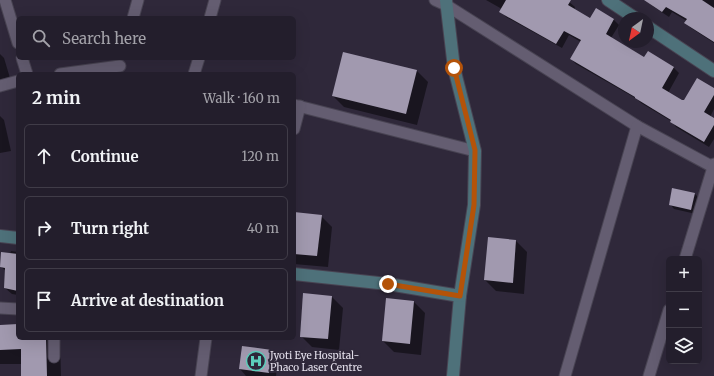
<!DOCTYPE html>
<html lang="en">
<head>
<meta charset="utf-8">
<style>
  body { margin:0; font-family:Merriweather,serif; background:#2b2734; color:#f1f3f6 }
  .controls { position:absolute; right:12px; bottom:12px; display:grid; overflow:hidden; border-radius:6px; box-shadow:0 4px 16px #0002 }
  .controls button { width:36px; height:36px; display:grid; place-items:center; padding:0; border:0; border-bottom:1px solid #403c48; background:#231e2c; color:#f1f3f6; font:20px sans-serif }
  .compass { position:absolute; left:618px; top:12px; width:36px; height:36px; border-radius:50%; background:#231e2c; box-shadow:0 4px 16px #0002; rotate:213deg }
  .stop { position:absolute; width:12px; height:12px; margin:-9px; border:3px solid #b45309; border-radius:50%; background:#fff }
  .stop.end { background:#b45309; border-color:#fff; box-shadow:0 1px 4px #0008 }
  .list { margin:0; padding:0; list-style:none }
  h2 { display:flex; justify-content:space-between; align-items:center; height:52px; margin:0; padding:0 16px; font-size:17px }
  h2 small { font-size:13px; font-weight:400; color:#a3a2a9 }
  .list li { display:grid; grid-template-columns:26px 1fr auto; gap:12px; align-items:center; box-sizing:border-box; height:64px; margin:0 8px 8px; padding:0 8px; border:1px solid #403c48; border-radius:6px }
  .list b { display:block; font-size:15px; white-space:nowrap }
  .list em { font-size:13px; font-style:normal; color:#a3a2a9 }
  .icon { flex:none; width:22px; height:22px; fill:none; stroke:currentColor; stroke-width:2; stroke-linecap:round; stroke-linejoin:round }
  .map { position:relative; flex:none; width:714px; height:376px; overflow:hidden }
  .search { position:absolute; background:#231e2c; box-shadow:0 4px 16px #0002; left:16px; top:16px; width:280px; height:44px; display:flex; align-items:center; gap:10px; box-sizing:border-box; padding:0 14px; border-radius:6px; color:#a3a2a9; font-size:15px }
  .panel { position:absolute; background:#231e2c; box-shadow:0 4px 16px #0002; left:16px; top:72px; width:280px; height:268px; border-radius:6px }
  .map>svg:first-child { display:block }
</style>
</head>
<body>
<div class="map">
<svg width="714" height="376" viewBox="0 0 714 376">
  <rect width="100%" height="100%" fill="#2f283a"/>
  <!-- shadow -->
  <g fill="#0007">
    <polygon points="486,0 567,0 575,7 574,10 590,19 596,10 614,20 619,25 611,38 645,58 648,53 674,68 679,73 668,93 682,101 714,89 714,109 710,117 714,119 714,139 709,147 676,127 671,121 641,103 637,99 576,64 571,59 581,42 569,35 562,48 506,17 501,11 502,9"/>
    <polygon points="649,0 714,0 714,43 691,28 686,23 687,21 672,12 669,17 654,7 648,2"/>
    <polygon points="0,54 4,58 10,78 0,86"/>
    <polygon points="417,71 428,82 417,125 344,107 333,96"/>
    <polygon points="0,116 4,120 11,151 0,153"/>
    <polygon points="695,194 699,198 696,214 674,209 670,204"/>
    <polygon points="294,213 321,216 332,227 328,267 294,264"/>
    <polygon points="516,241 527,252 524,294 496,291 485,280"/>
    <polygon points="11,251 18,252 18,295 12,294 5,288 6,271 0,266 10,254"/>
    <polygon points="332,297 343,308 339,350 312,347 301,336"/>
    <polygon points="414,302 425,313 421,355 394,352 383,341"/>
    <polygon points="18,325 18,338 59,338 60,339 61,376 22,376 22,364 0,364 0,326"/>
    <polygon points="272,351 278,357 276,376 246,376 240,369"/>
  </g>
  <!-- building -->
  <g fill="#a199af">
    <polygon points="506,0 571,0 568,5 590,18 596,8 614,19 606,34 644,57 648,51 674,67 662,88 682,100 684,100 697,78 714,88 714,95 704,112 714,118 714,125 704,142 670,122 671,120 635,98 635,97 570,59 581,40 564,31 556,44 499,12"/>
    <polygon points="644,0 702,0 714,8 714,42 684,23 687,19 666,7 662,12"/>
    <polygon points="343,52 417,70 406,114 332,96"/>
    <polygon points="672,188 695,193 691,210 669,205"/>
    <polygon points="294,212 322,215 317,256 294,254"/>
    <polygon points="488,237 516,240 513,283 484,280"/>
    <polygon points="1,252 18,254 18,291 4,288 5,268 0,267"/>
    <polygon points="303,293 332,296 328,339 300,337"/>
    <polygon points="386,298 414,301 410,344 382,341"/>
    <polygon points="18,324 18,338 46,338 47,376 21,376 21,349 0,350 0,325"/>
    <polygon points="242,346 272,350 269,373 239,369"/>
  </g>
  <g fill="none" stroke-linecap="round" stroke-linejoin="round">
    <!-- street casing -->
    <g stroke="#484352" stroke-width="13">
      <g id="street">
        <polyline points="5,0 18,43"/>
        <polyline points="435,0 446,5 637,126 713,167"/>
        <polyline points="133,18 138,0"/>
        <polyline points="210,18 215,0"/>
        <polyline points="22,58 27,74"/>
        <polyline points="60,74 120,66"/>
        <polyline points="194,74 199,58"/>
        <polyline points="0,86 18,81"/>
        <polyline points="294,105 475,151"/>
        <polyline points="294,129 300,106"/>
        <polyline points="685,259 714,164"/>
        <polyline points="0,308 18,309"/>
        <polyline points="54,338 54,357"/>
        <polyline points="201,376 206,338"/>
        <polyline points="565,376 637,126"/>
        <polyline points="649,376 669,310"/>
      </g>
    </g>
    <!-- secondary casing -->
    <g stroke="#484352" stroke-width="14">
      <g id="secondary">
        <polyline points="446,0 454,68 475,151 474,205 460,296 453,376"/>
        <polyline points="608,0 635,18"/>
        <polyline points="648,27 714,71"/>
        <polyline points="0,236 18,238"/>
        <polyline points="294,274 388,284 460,296"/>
      </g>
    </g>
    <!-- street -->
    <use href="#street" stroke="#645d71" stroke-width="11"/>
    <!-- secondary -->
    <use href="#secondary" stroke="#4e717a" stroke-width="12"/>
  </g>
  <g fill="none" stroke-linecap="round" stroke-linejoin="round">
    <!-- route -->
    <polyline stroke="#b45309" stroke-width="5" points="388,284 460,296 474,205 475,150 454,68"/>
  </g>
  <!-- icons -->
  <defs>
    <g id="hospital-ring" transform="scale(1)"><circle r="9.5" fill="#2f283a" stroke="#5ccebb" stroke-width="1.5"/><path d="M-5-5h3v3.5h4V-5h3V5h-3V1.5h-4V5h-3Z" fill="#5ccebb"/></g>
  </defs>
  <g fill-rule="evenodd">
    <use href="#hospital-ring" x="256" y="361"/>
  </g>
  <g text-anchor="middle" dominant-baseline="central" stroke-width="4" stroke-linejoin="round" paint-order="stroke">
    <!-- poi labels -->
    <g font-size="10" fill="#e4e0ec" stroke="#2f283a" text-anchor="start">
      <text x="270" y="355">Jyoti Eye Hospital-<tspan x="270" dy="12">Phaco Laser Centre</tspan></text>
    </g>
  </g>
</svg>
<div class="controls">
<button>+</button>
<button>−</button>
<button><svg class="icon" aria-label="layers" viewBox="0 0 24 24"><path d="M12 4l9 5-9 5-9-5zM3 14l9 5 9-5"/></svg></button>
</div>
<svg class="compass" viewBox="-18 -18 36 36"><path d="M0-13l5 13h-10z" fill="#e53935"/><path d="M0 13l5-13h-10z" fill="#a3a2a9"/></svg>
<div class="stop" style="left:454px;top:68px"></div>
<div class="stop end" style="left:388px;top:284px"></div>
<div class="search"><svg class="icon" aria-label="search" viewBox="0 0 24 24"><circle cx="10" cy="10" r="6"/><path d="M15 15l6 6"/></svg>Search here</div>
<section class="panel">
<h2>2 min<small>Walk · 160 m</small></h2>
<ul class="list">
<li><svg class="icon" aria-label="ahead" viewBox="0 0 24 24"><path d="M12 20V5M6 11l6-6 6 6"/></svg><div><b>Continue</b></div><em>120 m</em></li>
<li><svg class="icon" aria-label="right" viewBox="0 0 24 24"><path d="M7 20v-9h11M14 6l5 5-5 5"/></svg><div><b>Turn right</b></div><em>40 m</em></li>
<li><svg class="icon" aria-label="arrive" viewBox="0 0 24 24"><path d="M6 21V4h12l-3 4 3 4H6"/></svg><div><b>Arrive at destination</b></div></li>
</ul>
</section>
</div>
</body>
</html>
